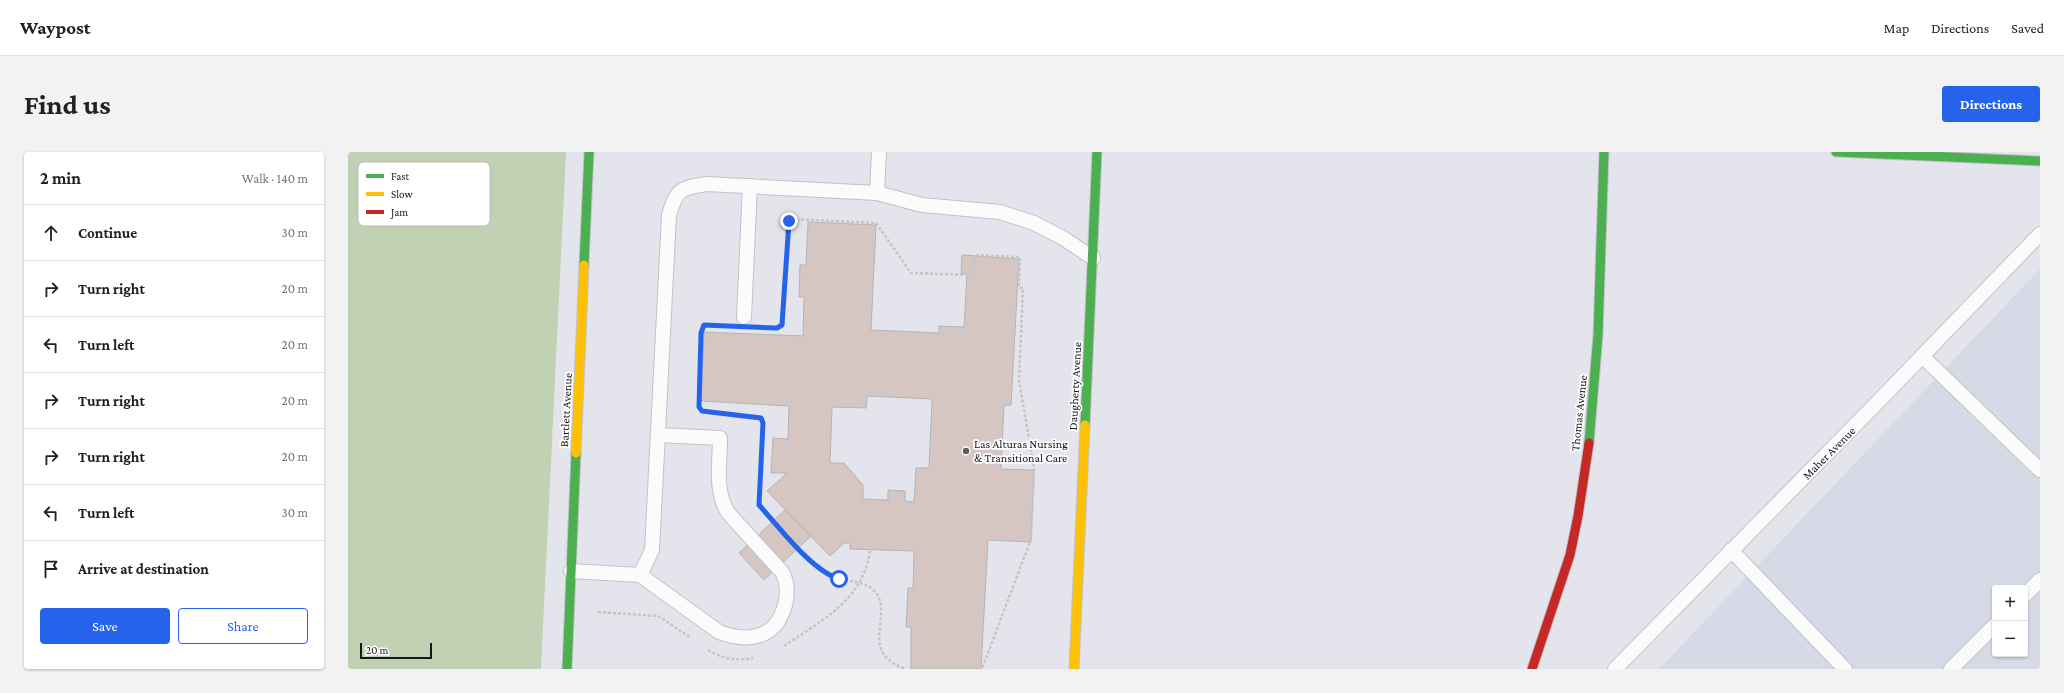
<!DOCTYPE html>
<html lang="en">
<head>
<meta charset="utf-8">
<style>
  body { margin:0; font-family:"Crimson Pro",serif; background:#f2f2f2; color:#202124 }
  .controls { position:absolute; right:12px; bottom:12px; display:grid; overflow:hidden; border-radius:4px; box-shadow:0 1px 3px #0004 }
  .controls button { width:36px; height:36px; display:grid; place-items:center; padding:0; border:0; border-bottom:1px solid #e0e0e0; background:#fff; color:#202124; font:20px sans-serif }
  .scale { position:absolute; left:12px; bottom:10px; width:72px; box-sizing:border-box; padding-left:4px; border:2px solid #16171b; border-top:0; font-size:11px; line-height:14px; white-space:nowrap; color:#16171b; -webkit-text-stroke:3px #fff; paint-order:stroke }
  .stop { position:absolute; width:12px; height:12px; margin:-9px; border:3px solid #2563eb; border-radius:50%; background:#fff }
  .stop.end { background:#2563eb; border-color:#fff; box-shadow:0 1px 4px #0008 }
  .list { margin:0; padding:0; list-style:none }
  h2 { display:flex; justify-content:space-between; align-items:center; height:52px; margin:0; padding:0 16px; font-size:17px }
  h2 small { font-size:13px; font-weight:400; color:#757577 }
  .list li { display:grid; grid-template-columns:26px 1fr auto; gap:12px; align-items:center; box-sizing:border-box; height:56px; padding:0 16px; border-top:1px solid #e0e0e0 }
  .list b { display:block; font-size:15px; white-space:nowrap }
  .list em { font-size:13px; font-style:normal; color:#757577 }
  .actions { display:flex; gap:8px; padding:12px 16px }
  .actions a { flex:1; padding:9px 0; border:1px solid #2563eb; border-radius:4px; text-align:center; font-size:14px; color:#2563eb }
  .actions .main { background:#2563eb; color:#fff }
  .icon { flex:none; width:22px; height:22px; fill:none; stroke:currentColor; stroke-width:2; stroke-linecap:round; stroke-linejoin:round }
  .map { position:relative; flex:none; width:1692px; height:517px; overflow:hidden; border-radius:4px }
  header { display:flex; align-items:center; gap:24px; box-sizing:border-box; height:56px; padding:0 20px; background:#fff; border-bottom:1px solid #e0e0e0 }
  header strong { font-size:19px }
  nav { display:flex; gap:22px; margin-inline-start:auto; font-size:14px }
  .intro { display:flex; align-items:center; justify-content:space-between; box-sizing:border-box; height:96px; padding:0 24px }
  h1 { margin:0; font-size:28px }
  .button { padding:10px 18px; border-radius:4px; background:#2563eb; color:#fff; font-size:14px; font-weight:700 }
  main { display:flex; gap:24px; padding:0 24px }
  aside { flex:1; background:#fff; border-radius:4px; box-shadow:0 1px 3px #0004 }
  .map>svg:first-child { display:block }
</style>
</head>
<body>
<header>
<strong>Waypost</strong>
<nav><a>Map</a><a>Directions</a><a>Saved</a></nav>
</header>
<div class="intro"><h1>Find us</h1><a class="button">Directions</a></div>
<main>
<aside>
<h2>2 min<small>Walk · 140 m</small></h2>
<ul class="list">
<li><svg class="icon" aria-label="ahead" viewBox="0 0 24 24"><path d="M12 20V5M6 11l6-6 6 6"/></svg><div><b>Continue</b></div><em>30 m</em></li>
<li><svg class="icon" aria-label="right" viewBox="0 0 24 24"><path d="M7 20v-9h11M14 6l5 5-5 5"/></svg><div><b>Turn right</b></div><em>20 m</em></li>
<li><svg class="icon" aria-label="left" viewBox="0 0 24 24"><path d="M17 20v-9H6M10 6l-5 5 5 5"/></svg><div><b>Turn left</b></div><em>20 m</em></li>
<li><svg class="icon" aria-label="right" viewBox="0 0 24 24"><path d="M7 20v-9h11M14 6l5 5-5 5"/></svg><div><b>Turn right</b></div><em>20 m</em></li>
<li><svg class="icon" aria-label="right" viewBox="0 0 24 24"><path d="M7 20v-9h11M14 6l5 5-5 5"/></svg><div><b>Turn right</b></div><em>20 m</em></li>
<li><svg class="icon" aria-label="left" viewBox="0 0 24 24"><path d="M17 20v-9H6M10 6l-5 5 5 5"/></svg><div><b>Turn left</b></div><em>30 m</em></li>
<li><svg class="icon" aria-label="arrive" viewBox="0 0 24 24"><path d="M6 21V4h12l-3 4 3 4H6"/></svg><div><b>Arrive at destination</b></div></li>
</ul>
<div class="actions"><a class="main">Save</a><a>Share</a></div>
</aside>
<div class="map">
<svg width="1692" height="517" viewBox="0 0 1692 517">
  <rect width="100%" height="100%" fill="#e4e5ec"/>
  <!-- built -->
  <path fill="#d6dae7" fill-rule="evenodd" d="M1692 117V517H1311ZM1647 436H1677V502H1647Z"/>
  <!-- green -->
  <polygon fill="#c1d1b4" points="0,0 218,0 193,517 0,517"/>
  <!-- building -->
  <g fill="#d5c6c1" stroke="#b5b4b6" fill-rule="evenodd">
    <path d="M460 70 528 73 523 178 591 181V174L616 175 619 122H613L614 103 671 107 663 253H656L653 317 686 318 683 390 640 388 633 517H563V475H558L560 436H565L566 399 502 397V391H496L482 404 419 339 439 321H423L425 286 440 287 441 254 353 249 356 180 455 184 456 145H451L452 113H458ZM519 244 584 247 581 316H568L566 350 557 349V339L540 338V348L515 347V333L496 311H482L484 255 518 256Z"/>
    <polygon points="437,358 463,384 416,428 391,401"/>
  </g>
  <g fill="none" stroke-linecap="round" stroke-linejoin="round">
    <!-- lane casing -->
    <g stroke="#c1c2c8" stroke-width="16">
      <g id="lane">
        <polyline points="529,41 531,0"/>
        <polyline points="396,165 402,34"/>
        <polyline points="1574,204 1692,318"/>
        <polyline points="1383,398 1497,517"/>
        <path d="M223 419 292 423 304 398 321 63C329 36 333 36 359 32L529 41 574 53 652 60 686 71 715 86 745 106"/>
        <path d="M292 423 371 480C400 491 428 487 437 453 440 441 440 431 434 420L381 362C366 340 372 312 372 286L311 283"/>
        <polyline points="1677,443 1692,428"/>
        <polyline points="1267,517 1523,257 1692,82"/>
        <polyline points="1603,517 1647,473"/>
      </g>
    </g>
    <!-- fast casing -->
    <g stroke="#c1c2c8" stroke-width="11">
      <g id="fast">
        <polyline points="1488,0 1692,9"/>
        <polyline points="236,113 241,0"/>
        <polyline points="737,273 749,0"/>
        <polyline points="1241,291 1250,183 1256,0"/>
        <polyline points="219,517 228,301"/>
      </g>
    </g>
    <!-- slow casing -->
    <g stroke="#c1c2c8" stroke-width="11">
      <g id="slow">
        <polyline points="228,301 236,113"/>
        <polyline points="726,517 737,273"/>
      </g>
    </g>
    <!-- jam casing -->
    <g stroke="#c1c2c8" stroke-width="11">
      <polyline id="jam" points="1184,517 1222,403 1230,364 1241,291"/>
    </g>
    <!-- path -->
    <g stroke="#c5c5c7" stroke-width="2.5" stroke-dasharray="3 2" stroke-linecap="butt">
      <path d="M380 174 359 173H356L354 177 351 251 352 258 413 266 415 271 411 353C427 371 462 414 480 423 496 431 520 426 530 444 542 468 512 502 558 517"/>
      <polyline points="413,175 429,176 435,173 440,71 443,67 528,71 563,121 625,123 626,103 672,105 671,135 675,136 671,228 686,317 683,387 634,517"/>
      <polyline points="250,460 310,464 343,486"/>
      <path d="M436 494C474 468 516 448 522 398"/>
      <path d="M360 498C374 507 390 509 405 506"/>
    </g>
    <!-- lane -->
    <use href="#lane" stroke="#fbfbfc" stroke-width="14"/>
    <!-- fast -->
    <use href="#fast" stroke="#4caf50" stroke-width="9"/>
    <!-- slow -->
    <use href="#slow" stroke="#ffc107" stroke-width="9"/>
    <!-- jam -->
    <use href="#jam" stroke="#c62828" stroke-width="9"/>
  </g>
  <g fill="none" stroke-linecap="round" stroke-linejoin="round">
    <!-- route -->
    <path stroke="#2563eb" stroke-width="5" d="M441 69 434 173 429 176 356 173 353 181 351 255 354 259 413 266 415 271 411 353C432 376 463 418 491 427"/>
  </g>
  <!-- markers -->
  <circle fill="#5e5f64" stroke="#fff" stroke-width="1.5" cx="618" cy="299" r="4"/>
  <g text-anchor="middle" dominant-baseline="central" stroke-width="3.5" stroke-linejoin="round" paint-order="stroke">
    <!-- street labels -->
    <g font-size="12" fill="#16171b" stroke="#fff">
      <text transform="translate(727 234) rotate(-87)">Daugherty Avenue</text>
      <text transform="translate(218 258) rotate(-87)">Bartlett Avenue</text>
      <text transform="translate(1231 261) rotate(-84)">Thomas Avenue</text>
      <text transform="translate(1481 301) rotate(-45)">Maher Avenue</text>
    </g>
    <!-- poi labels -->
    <g font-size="12" fill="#16171b" stroke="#fff" text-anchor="start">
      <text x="626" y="292">Las Alturas Nursing<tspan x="626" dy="14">&amp; Transitional Care</tspan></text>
    </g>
  </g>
  <!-- legend -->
  <rect x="10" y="10" width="132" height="64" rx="6" fill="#fff" stroke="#b9b9bb" stroke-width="1"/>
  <rect x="18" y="22" width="18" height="4" fill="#4caf50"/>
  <rect x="18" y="40" width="18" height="4" fill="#ffc107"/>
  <rect x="18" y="58" width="18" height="4" fill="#c62828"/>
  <g font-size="11" fill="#16171b">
    <text x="43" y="28">Fast</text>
    <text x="43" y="46">Slow</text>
    <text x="43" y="64">Jam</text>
  </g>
</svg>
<div class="controls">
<button>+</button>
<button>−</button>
</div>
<div class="scale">20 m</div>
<div class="stop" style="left:491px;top:427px"></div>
<div class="stop end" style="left:441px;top:69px"></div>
</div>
</main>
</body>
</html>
